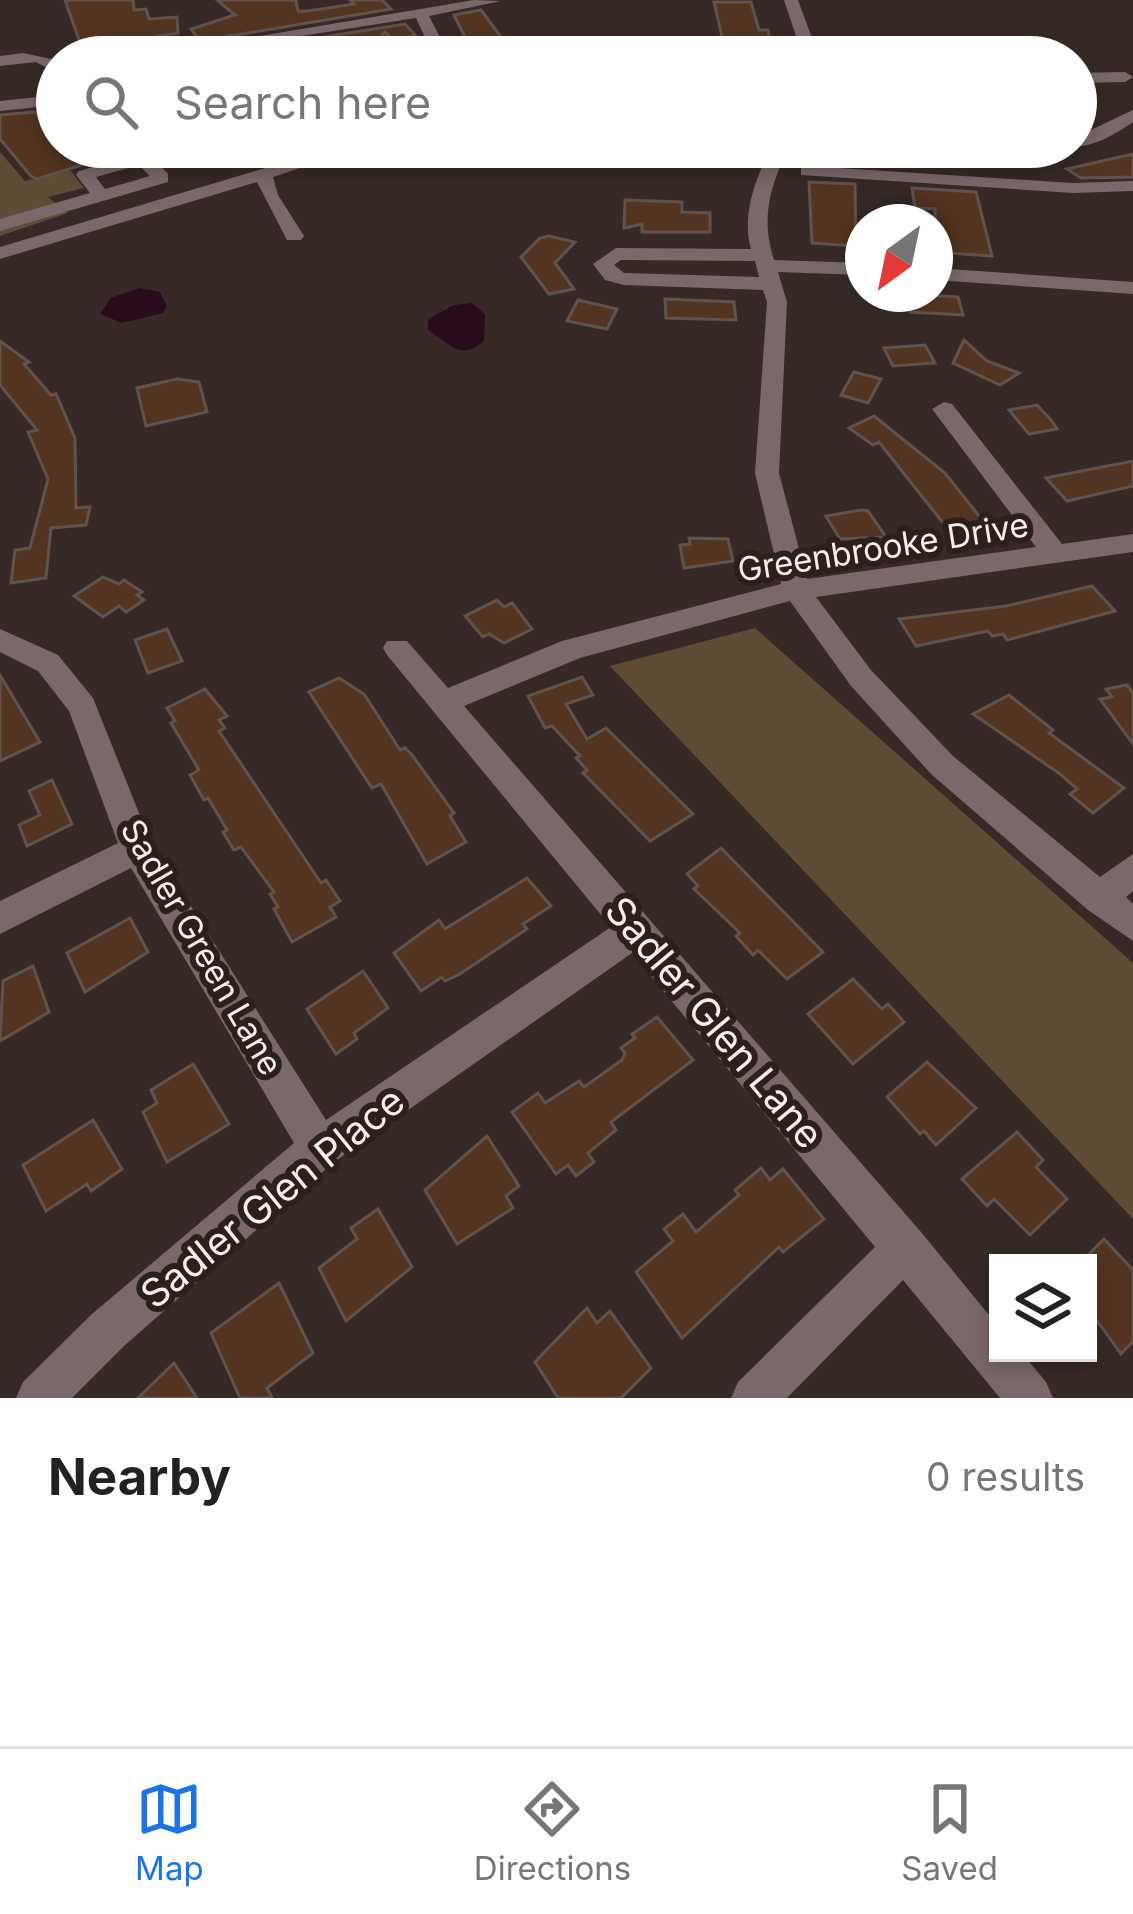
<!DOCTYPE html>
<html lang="en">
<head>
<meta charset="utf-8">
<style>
  body { margin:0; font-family:Inter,sans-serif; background:#f6f6f6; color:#222 }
  .controls { position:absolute; right:36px; bottom:36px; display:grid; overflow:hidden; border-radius:0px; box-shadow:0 6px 18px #0003 }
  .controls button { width:108px; height:108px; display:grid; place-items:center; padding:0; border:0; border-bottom:3px solid #e0e0e0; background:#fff; color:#222; font:60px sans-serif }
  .compass { position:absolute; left:845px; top:204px; width:108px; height:108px; border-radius:50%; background:#fff; box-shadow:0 6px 18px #0003; rotate:213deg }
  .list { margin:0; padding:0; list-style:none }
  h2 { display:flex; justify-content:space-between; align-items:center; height:156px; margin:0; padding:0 48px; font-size:51px }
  h2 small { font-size:39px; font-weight:400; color:#767676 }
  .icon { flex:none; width:66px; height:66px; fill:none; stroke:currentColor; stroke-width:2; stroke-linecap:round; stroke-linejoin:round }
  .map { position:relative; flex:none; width:1133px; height:1398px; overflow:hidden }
  .search { position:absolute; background:#fff; box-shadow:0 6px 18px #0003; left:36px; right:36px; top:36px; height:132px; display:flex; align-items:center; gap:30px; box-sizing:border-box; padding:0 42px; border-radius:66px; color:#767676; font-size:45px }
  .sheet { height:348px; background:#fff }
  nav { display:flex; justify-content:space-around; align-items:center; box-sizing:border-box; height:168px; border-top:3px solid #e0e0e0; background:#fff; font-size:33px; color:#767676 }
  nav a { display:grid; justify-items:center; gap:6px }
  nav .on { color:#1a73e8 }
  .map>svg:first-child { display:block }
</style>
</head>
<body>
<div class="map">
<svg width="1133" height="1398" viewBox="0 0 1133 1398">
  <rect width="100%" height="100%" fill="#362926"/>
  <!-- green -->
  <g fill="#5e4d34">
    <polygon points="0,152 25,181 70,170 84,188 48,197 68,213 0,236"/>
    <polygon points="755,628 1133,963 1133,1219 610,666"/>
  </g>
  <!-- water -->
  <g fill="#290c1b">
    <polygon points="139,288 160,292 167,306 163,313 122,323 100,314 111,298"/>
    <path d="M472 303 485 314 484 341C460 362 448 342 428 330V319L454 305Z"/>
  </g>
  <!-- building -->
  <g fill="#523420" stroke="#5f534b" stroke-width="3">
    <polygon points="65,0 133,0 134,10 146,9 149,19 177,17 178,33 107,45 118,57 85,57"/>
    <polygon points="217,0 296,0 298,11 308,11 354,4 350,0 382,0 391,9 200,41 191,29 235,15"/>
    <polygon points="714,2 751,2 759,30 768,30 773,57 753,57 750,42 723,41"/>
    <polygon points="481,10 504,41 490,47 494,57 475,57 454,15"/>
    <polygon points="405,24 416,36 392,39 385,32 365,53 318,48 257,57 210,55"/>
    <polygon points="57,110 57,147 119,147 121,153 37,179 31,176 0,139 0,115"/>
    <polygon points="1133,154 1133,177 1081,178 1067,169"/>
    <polygon points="809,182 855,184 856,246 812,243"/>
    <polygon points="912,188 976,192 992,256 935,252 935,209 915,208"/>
    <polygon points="625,200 682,202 682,212 710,213 710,232 642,232 642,224 624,228"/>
    <polygon points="549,236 575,242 555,263 574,289 549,294 521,257 540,238"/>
    <polygon points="907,294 958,297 963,315 910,312"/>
    <polygon points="665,299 734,302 736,320 666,318"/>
    <polygon points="578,300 617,309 607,329 567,321"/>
    <polygon points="964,340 987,361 1019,373 1000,385 953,363"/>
    <polygon points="0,341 29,362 24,364 51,395 56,394 75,438 76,508 90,507 86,525 51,528 46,578 11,583 15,550 30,548 48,479 28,432 37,430 0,385"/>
    <polygon points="925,345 935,363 893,366 884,348"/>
    <polygon points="854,372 881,379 868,403 841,395"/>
    <polygon points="177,379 199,382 207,412 146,426 137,388"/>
    <polygon points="1037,405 1051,420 1057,429 1029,434 1009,410"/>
    <polygon points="874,416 945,473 987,526 951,533 879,442 873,445 849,428"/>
    <polygon points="1133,461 1133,486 1067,501 1046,478"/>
    <polygon points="861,510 868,511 886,537 840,539 826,516"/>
    <polygon points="689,538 728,539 733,561 684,568 680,545 690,544"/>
    <polygon points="103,577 119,584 124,580 142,592 137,595 144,600 126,612 119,606 103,617 74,596"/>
    <polygon points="1092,586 1115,611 1007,640 1003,634 992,636 988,631 916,646 899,619 1006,606"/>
    <polygon points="497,600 504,607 512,603 532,629 504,643 489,634 483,637 465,616"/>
    <polygon points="167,629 182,661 148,673 135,640"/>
    <polygon points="0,675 40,742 0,761"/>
    <polygon points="582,677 593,695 566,704 587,739 606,728 693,814 650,841 583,773 587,770 576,758 580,756 552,726 545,728 528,696"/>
    <polygon points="339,678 364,694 400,750 405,748 412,755 454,813 450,816 466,842 427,864 381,784 372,788 309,692"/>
    <polygon points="1127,685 1133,693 1133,744 1100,699 1112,697 1106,689"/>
    <polygon points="205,689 227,716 219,720 225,728 219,731 321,883 326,880 340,901 330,907 336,917 292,942 274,909 278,907 270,894 274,892 241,847 234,850 223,832 227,830 208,798 204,800 190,775 199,770 171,723 175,721 167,708"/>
    <polygon points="1009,695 1053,730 1049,733 1124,788 1093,813 1070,794 1077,789 1060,774 973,714"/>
    <polygon points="52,780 72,824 27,846 19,825 40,815 29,791"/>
    <polygon points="721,848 823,952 787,979 758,950 753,955 736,936 740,933 694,889 698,886 687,874"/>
    <polygon points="527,878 551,906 523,924 527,929 460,974 445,981 442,977 421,991 394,953 439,920 445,929"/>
    <polygon points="130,918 148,952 85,992 67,953"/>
    <polygon points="33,966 49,1012 0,1041 3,981"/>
    <polygon points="363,971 388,1008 354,1033 357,1039 336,1054 307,1009"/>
    <polygon points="853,979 882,1009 888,1004 904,1022 853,1064 808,1014"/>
    <polygon points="657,1017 693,1060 611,1122 616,1130 588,1153 594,1162 576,1176 568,1165 556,1174 512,1112 538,1093 545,1103 579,1081 584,1087 622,1060 625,1053 621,1048 635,1038 632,1034"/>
    <polygon points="927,1062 976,1108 936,1145 924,1131 920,1134 887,1097"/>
    <polygon points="193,1064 229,1124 167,1162 143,1112 157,1103 151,1090"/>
    <polygon points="93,1120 122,1169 91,1191 87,1184 46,1211 23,1165"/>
    <polygon points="1017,1132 1043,1160 1036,1167 1067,1199 1030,1235 994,1199 987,1206 962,1179"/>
    <polygon points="487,1136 519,1186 506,1196 513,1208 457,1244 425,1190"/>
    <polygon points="761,1168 770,1180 783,1169 824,1219 783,1252 779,1247 682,1338 636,1272 673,1241 664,1229 683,1214 696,1232 739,1195 735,1190"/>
    <polygon points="378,1209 412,1267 346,1321 319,1268 357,1239 351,1228"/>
    <polygon points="1104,1239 1133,1270 1133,1341 1121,1354 1088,1308 1088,1255"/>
    <polygon points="279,1283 313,1353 267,1388 272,1398 240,1398 211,1333"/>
    <polygon points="587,1308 597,1323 610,1311 651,1368 621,1398 558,1398 535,1362"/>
    <polygon points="174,1363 197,1398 138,1398"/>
  </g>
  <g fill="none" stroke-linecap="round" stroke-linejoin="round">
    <!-- minor -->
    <g fill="#7b686a" fill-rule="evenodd">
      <polygon points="474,0 501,1 429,16 450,57 434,57 416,18 168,57 158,53"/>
      <polygon points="784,0 798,0 819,57 803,57"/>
      <polygon points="23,53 56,60 57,73 36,62 0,66 0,56"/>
      <polygon points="1076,73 1125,72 1133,77 1125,82 1076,83"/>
      <polygon points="57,95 57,105 0,111 0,101"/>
      <path d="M1133 110V122C1114 135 1094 147 1071 147H1076V137Z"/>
      <path d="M123 147H142L168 174V182L0 231V219L90 193 76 175 79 171 131 156ZM139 165 150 176 105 189 96 177Z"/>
      <polygon points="336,147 363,147 273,177 278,195 304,236 301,240 287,240 257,182 0,259 0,247"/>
      <path d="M771 147H837L871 155 862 160 787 151C769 189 761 220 774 260L863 263V275L778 272 787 302 779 473 807 579 1036 547 932 409 944 402 952 404 1062 544 1133 534V552L816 597 871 670 953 756 1100 877 1133 854V891L1126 897 1133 904V941L1088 910 931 774 851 686 790 601 580 658 464 706 921 1232 998 1326V1353H1022L1046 1382 1053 1398H1000L903 1280 787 1398H731L738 1382 875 1247 632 953 334 1162 124 1346 72 1398H16L23 1382 92 1314 294 1143 131 868 0 934V901L118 843 69 711 38 671 0 652V629L58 655 93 698 151 843 326 1120 611 927 387 655 383 648 387 641H407L448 688 562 641 781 584 755 473 767 302 763 290 624 285 605 280 593 264 616 248 751 249C741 215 756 178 771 147ZM621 260 755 261 759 277 624 273 614 265Z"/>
      <polygon points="1041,147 1071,147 1029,160 910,163 901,158 910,153"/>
      <polygon points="807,166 1073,183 1133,181 1133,191 1073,193 801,175 801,167"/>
      <polygon points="935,268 1133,282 1133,294 935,280"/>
    </g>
  </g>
  <g text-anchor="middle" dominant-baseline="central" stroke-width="12" stroke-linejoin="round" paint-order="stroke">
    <!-- street labels -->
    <g font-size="33" fill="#f6edeb" stroke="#2c201d">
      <text transform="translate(883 547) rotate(-9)">Greenbrooke Drive</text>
      <text transform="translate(202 947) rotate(60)">Sadler Green Lane</text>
    </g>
    <!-- near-street labels -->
    <g font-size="39" fill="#f6edeb" stroke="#2c201d">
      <text transform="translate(715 1022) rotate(50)">Sadler Glen Lane</text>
      <text transform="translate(272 1197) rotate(-39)">Sadler Glen Place</text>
    </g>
  </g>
</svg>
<div class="controls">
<button><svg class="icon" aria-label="layers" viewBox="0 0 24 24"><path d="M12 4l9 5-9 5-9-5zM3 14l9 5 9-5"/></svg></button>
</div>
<svg class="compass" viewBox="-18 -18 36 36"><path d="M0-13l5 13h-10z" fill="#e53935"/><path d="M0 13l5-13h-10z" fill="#767676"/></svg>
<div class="search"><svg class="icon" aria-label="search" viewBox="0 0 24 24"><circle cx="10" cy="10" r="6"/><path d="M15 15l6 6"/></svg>Search here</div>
</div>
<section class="sheet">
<h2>Nearby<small>0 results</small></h2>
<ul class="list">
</ul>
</section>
<nav>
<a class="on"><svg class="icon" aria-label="map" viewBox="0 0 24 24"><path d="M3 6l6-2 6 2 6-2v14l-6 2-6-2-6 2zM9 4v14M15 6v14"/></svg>Map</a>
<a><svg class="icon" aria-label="directions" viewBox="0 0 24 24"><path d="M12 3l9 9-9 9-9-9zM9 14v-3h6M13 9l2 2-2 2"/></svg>Directions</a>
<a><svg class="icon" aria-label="saved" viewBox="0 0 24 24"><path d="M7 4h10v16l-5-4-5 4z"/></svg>Saved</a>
</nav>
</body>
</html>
